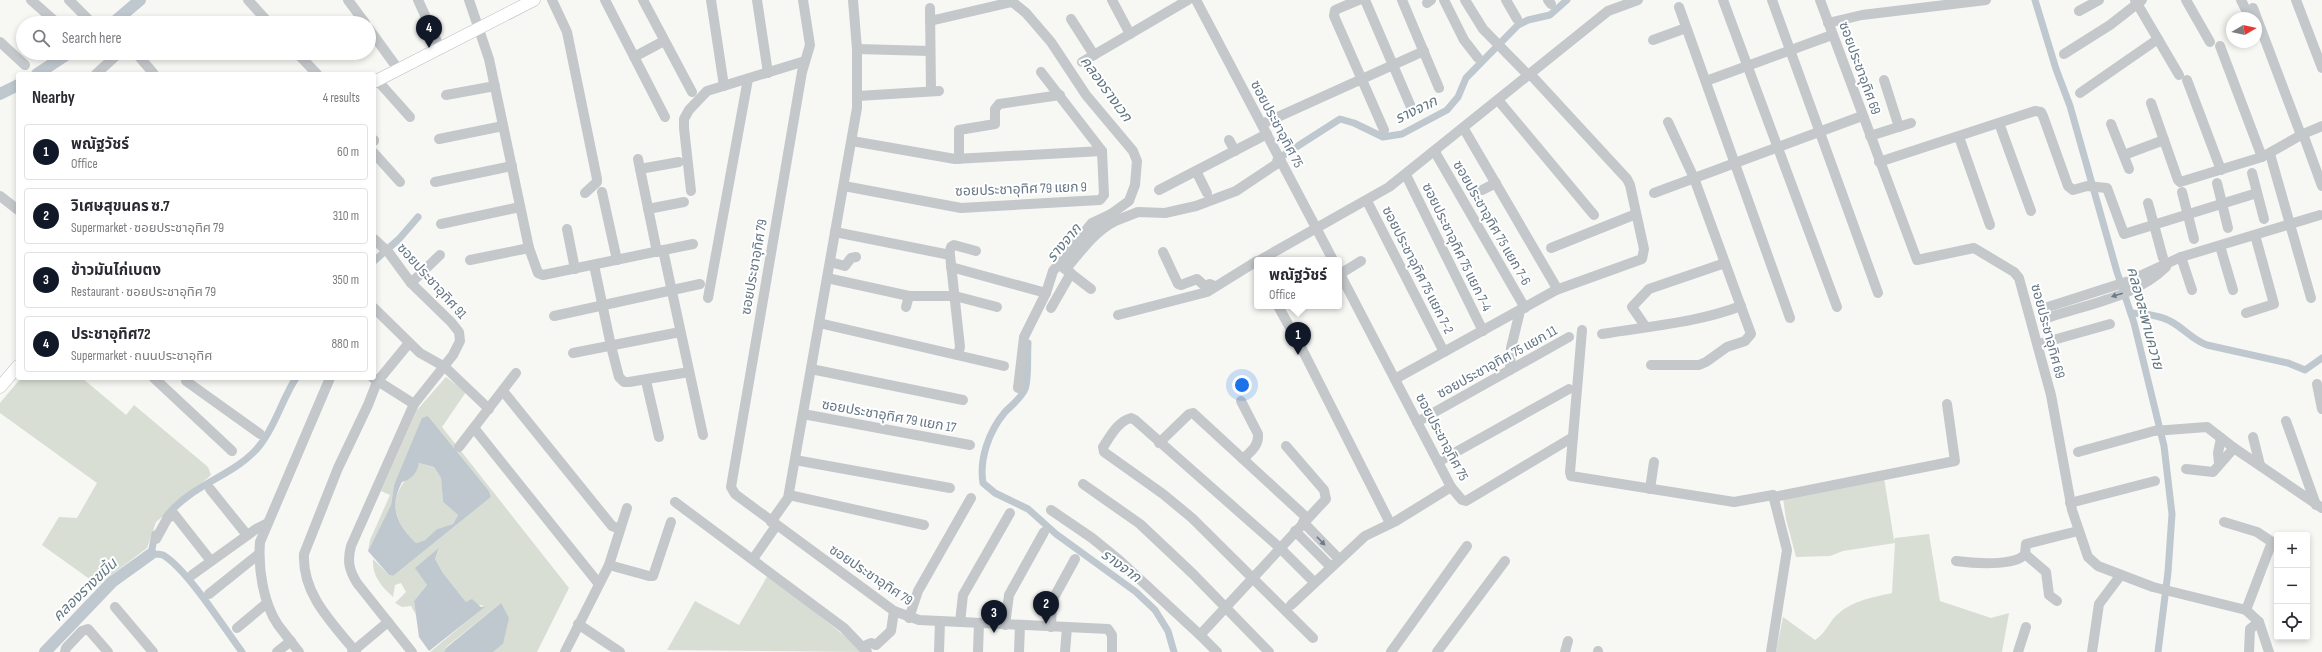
<!DOCTYPE html>
<html lang="en">
<head>
<meta charset="utf-8">
<style>
  body { margin:0; font-family:"Sofia Sans Condensed","Noto Sans Thai",sans-serif; background:#f7f7f7; color:#2b2b33 }
  .controls { position:absolute; right:12px; bottom:12px; display:grid; overflow:hidden; border-radius:4px; box-shadow:0 2px 6px #0003 }
  .controls button { width:36px; height:36px; display:grid; place-items:center; padding:0; border:0; border-bottom:1px solid #e1e1e2; background:#fff; color:#2b2b33; font:20px sans-serif }
  .compass { position:absolute; left:2226px; top:12px; width:36px; height:36px; border-radius:50%; background:#fff; box-shadow:0 2px 6px #0003; rotate:81deg }
  .you { position:absolute; left:1242px; top:385px; width:14px; height:14px; margin:-10px; border:3px solid #fff; border-radius:50%; background:#1a73e8; box-shadow:0 0 0 6px #1a73e833 }
  .badge { display:grid; place-items:center; width:26px; height:26px; border-radius:50%; background:#111827; color:#fff; font-size:13px; font-weight:700 }
  .pin { position:absolute; translate:-50% -33px; filter:drop-shadow(0 1px 2px #0008) }
  .pin::after { content:''; position:absolute; top:21px; width:14px; height:12px; background:inherit; clip-path:polygon(0 0,100% 0,50% 100%) }
  .popup { position:absolute; left:1254px; top:257px; width:88px; height:52px; box-sizing:border-box; display:grid; place-content:center; border-radius:4px; background:#fff; filter:drop-shadow(0 1px 3px #0005); font-size:13px; white-space:nowrap; color:#7c7c81 }
  .popup b { font-size:15px; color:#2b2b33 }
  .popup::after { content:''; position:absolute; left:50%; top:100%; margin-left:-8px; border:8px solid transparent; border-top-color:#fff }
  .list { margin:0; padding:0; list-style:none }
  h2 { display:flex; justify-content:space-between; align-items:center; height:52px; margin:0; padding:0 16px; font-size:17px }
  h2 small { font-size:13px; font-weight:400; color:#7c7c81 }
  .list li { display:grid; grid-template-columns:26px 1fr auto; gap:12px; align-items:center; box-sizing:border-box; height:56px; margin:0 8px 8px; padding:0 8px; border:1px solid #e1e1e2; border-radius:4px }
  .list b { display:block; font-size:15px; white-space:nowrap }
  .list p { margin:0; font-size:13px; white-space:nowrap; color:#7c7c81 }
  .list em { font-size:13px; font-style:normal; color:#7c7c81 }
  .icon { flex:none; width:22px; height:22px; fill:none; stroke:currentColor; stroke-width:2; stroke-linecap:round; stroke-linejoin:round }
  .map { position:relative; flex:none; width:2322px; height:652px; overflow:hidden }
  .search { position:absolute; background:#fff; box-shadow:0 2px 6px #0003; left:16px; top:16px; width:360px; height:44px; display:flex; align-items:center; gap:10px; box-sizing:border-box; padding:0 14px; border-radius:22px; color:#7c7c81; font-size:15px }
  .panel { position:absolute; background:#fff; box-shadow:0 2px 6px #0003; left:16px; top:72px; width:360px; height:308px; border-radius:4px }
  .map>svg:first-child { display:block }
</style>
</head>
<body>
<div class="map">
<svg width="2322" height="652" viewBox="0 0 2322 652">
  <rect width="100%" height="100%" fill="#f7f7f4"/>
  <!-- green -->
  <g fill="#d8ded4">
    <path d="M446 377 466 392 442 427 569 588 537 652H493L503 644 501 603 446 647 444 652H430L485 606 466 602 443 573 435 559 439 549 416 568 427 585 414 601 416 615 411 606 402 607 395 603 406 592 401 583 395 585 393 597C381 586 372 576 373 559L389 575 393 576 491 497 489 491 428 416 394 485 391 505 368 551 370 540 390 495 381 491 417 410Z"/>
    <polygon points="21,378 82,378 126,415 134,405 208,467 211,475 156,522 147,548 98,585 42,545 59,517 77,518 97,483 0,413 0,403"/>
    <path d="M419 463 434 467 441 478 443 502 458 515 453 524 437 529 425 540 416 543C385 512 391 494 419 463Z"/>
    <path d="M1884 478 1894 540 1895 538 1929 534 1940 601 1991 618 2009 613 2002 652H1776L1783 617 1815 640C1824 634 1827 627 1833 619 1849 601 1870 598 1892 593L1895 543 1843 551 1830 556 1796 557 1786 519 1783 498Z"/>
    <polygon points="768,575 855,644 861,652 667,650 695,601 739,625"/>
  </g>
  <!-- water -->
  <g fill="#bfc8ce" fill-rule="evenodd">
    <path d="M428 416 489 491 491 497 393 576 389 575 368 551 391 505 394 485 422 418ZM419 463 434 467 441 478 443 502 458 515 453 524 437 529 425 540 416 543C396 523 389 508 402 482 412 479 417 473 419 463Z"/>
    <polygon points="439,548 435,559 443,573 466,602 472,599 481,607 486,606 429,651 419,637 414,601 427,585 415,568"/>
    <polygon points="501,603 509,618 503,644 493,652 444,652 446,648"/>
  </g>
  <g fill="none" stroke-linecap="round" stroke-linejoin="round">
    <!-- canal -->
    <g stroke="#bfc8ce" stroke-width="7">
      <polyline points="2035,0 2056,69 2070,106 2117,272 2134,323 2164,446 2172,514 2168,572 2158,652"/>
      <polyline points="1276,160 1340,119 1354,123 1383,137 1402,134 1447,110 1458,97 1466,78 1518,25 1528,20 1550,15 1567,0"/>
      <polyline points="1088,233 1108,221"/>
      <polyline points="374,261 399,239 418,217"/>
      <path d="M2131 313C2144 314 2159 315 2170 321 2184 328 2192 340 2207 345L2288 363 2305 370 2322 358"/>
      <path d="M1028 343C1027 355 1029 379 1025 389 1022 397 1011 406 1005 412 989 431 979 459 983 483L995 493 1028 509 1056 534 1136 592 1155 610 1168 631 1174 652"/>
      <path d="M166 517C191 484 237 475 260 445 276 425 282 399 296 378"/>
      <path d="M155 534 151 554C155 554 160 554 163 555 187 569 224 628 242 652"/>
    </g>
    <!-- river -->
    <g stroke="#bfc8ce" stroke-width="12">
      <polyline points="113,23 140,0"/>
      <polyline points="37,74 69,53"/>
      <polyline points="0,94 18,85"/>
      <polyline points="45,652 112,582 151,554"/>
    </g>
    <!-- major casing -->
    <g stroke="#b7bbbf" stroke-width="13">
      <g id="major">
        <polyline points="374,82 534,0"/>
        <polyline points="0,387 18,366"/>
      </g>
    </g>
    <!-- minor -->
    <g stroke="#c4c8cb" stroke-width="10">
      <polyline points="31,0 57,23"/>
      <polyline points="69,0 92,23"/>
      <polyline points="248,0 269,23"/>
      <polyline points="348,0 365,23"/>
      <polyline points="418,0 440,48"/>
      <polyline points="469,0 489,59 529,248 538,273 543,275 693,244"/>
      <polyline points="552,0 567,32 597,179 597,182 585,193"/>
      <polyline points="605,0 665,117"/>
      <polyline points="643,0 692,92"/>
      <polyline points="711,0 724,86"/>
      <polyline points="757,0 768,73"/>
      <polyline points="803,0 810,45 802,72 731,487 735,494 894,611 919,620 1108,629 1112,635 1112,652"/>
      <polyline points="1010,0 1026,13 1051,42 1086,95 1133,151 1137,161 1135,185 1129,201 1111,214 1092,223 1053,271 1046,293 1024,337 1018,388"/>
      <polyline points="1112,0 1130,34"/>
      <polyline points="1196,0 1333,260"/>
      <polyline points="1359,0 1335,10 1334,16 1384,130"/>
      <polyline points="1365,0 1411,107"/>
      <polyline points="1402,0 1439,88"/>
      <polyline points="1444,0 1464,40 1478,58"/>
      <polyline points="1465,0 1483,29 1529,76"/>
      <polyline points="1506,0 1517,19"/>
      <polyline points="1548,0 1551,4"/>
      <polyline points="1723,0 1837,307"/>
      <polyline points="1772,0 1878,293"/>
      <polyline points="1820,0 1917,260 1974,248 2014,272 2019,278 2051,395 2072,510 2088,557 2098,566 2153,587 2246,610 2259,622 2269,652"/>
      <polyline points="2135,0 2179,75"/>
      <polyline points="2186,0 2210,42"/>
      <polyline points="2241,0 2246,10"/>
      <polyline points="2296,0 2322,68"/>
      <polyline points="1427,3 1431,0"/>
      <polyline points="1679,7 1790,318"/>
      <polyline points="930,8 931,90"/>
      <polyline points="2253,8 2301,135"/>
      <polyline points="2079,11 2099,0"/>
      <polyline points="1071,19 1094,55"/>
      <polyline points="930,21 1012,2"/>
      <polyline points="1828,23 1862,15 1986,0"/>
      <polyline points="369,29 398,69"/>
      <polyline points="1653,40 1686,28"/>
      <polyline points="0,42 25,65"/>
      <polyline points="2220,46 2262,157"/>
      <polyline points="857,49 930,51"/>
      <polyline points="136,53 154,74"/>
      <polyline points="297,53 317,74"/>
      <polyline points="2064,54 2110,25 2142,0"/>
      <polyline points="634,57 664,41"/>
      <polyline points="1082,62 1188,0"/>
      <polyline points="96,74 119,53"/>
      <polyline points="1531,75 1627,179 1630,185 1644,249 1642,259 1556,290"/>
      <polyline points="377,80 410,117"/>
      <polyline points="1884,80 1899,127"/>
      <polyline points="2187,80 2221,170"/>
      <polyline points="1706,81 1832,35"/>
      <polyline points="2080,93 2158,39"/>
      <polyline points="446,95 495,86"/>
      <polyline points="858,96 939,91"/>
      <polyline points="1498,100 1594,215"/>
      <polyline points="2151,103 2178,180 2180,182 2262,157 2303,134 2322,126"/>
      <polyline points="1999,123 2031,211"/>
      <polyline points="1262,124 1424,51"/>
      <polyline points="2111,124 2129,169"/>
      <polyline points="2303,134 2322,186"/>
      <polyline points="1870,136 1911,123"/>
      <polyline points="1959,137 1990,225"/>
      <polyline points="439,139 503,126"/>
      <polyline points="374,140 374,141"/>
      <polyline points="1229,140 1235,151"/>
      <polyline points="852,141 955,159 1102,151"/>
      <polyline points="1435,152 1525,308"/>
      <polyline points="374,153 400,182"/>
      <polyline points="2270,154 2311,298"/>
      <polyline points="2124,155 2164,140"/>
      <polyline points="638,159 657,252"/>
      <polyline points="959,159 959,130 995,124 995,109 999,104 1060,95"/>
      <polyline points="1879,162 2035,111 2041,112 2043,116 2068,186 2073,190 2087,186 2107,188 2124,234 2257,193"/>
      <polyline points="640,169 679,162"/>
      <polyline points="1196,171 1207,193"/>
      <polyline points="2252,173 2264,219"/>
      <polyline points="1406,175 1483,331"/>
      <polyline points="435,182 512,166"/>
      <polyline points="2217,183 2228,228"/>
      <polyline points="844,186 961,208 1100,200 1104,195 1102,151 1041,72"/>
      <polyline points="1159,190 1267,134"/>
      <polyline points="1482,190 1496,183"/>
      <polyline points="691,191 684,128 684,119 689,110 707,91 805,61"/>
      <polyline points="602,192 617,260"/>
      <polyline points="2182,192 2194,239"/>
      <polyline points="1654,193 1862,116"/>
      <polyline points="0,196 18,210"/>
      <polyline points="1367,201 1444,352"/>
      <polyline points="2148,203 2163,258"/>
      <polyline points="648,209 684,202"/>
      <polyline points="1111,214 1115,221 1138,212 1165,213 1196,206 1236,191 1281,161"/>
      <polyline points="441,224 520,207"/>
      <polyline points="567,229 575,269"/>
      <polyline points="835,232 950,255 960,347 958,355"/>
      <path d="M374 239 389 253 411 283 451 322 459 332 460 341 453 355 414 404 351 546C347 561 349 570 357 583L412 652"/>
      <polyline points="2220,246 2233,290"/>
      <polyline points="1551,248 1636,214"/>
      <polyline points="663,250 703,435"/>
      <polyline points="1163,252 1178,284 1181,285 1197,279 1205,286 1210,284 1214,286"/>
      <polyline points="949,254 951,247 954,245 976,251"/>
      <polyline points="2181,257 2192,290"/>
      <polyline points="470,260 529,248"/>
      <polyline points="1260,260 1389,187 1608,11 1638,0"/>
      <polyline points="830,262 845,266 851,258 856,257"/>
      <polyline points="594,265 611,346 619,377 624,382 629,382 689,372"/>
      <polyline points="1061,266 1091,289"/>
      <polyline points="951,267 1046,293"/>
      <path d="M1066 269C1081 251 1094 232 1115 221"/>
      <polyline points="1339,272 1451,487 1462,500 1466,501 1573,437"/>
      <polyline points="1340,274 1361,261"/>
      <polyline points="827,278 909,296 955,296 997,307"/>
      <polyline points="411,283 440,255"/>
      <polyline points="708,298 748,79"/>
      <polyline points="1278,306 1303,351 1390,523"/>
      <polyline points="906,307 909,296"/>
      <polyline points="2048,307 2129,281 2181,257 2320,215"/>
      <polyline points="374,308 420,353 445,367 489,409"/>
      <polyline points="1051,308 1071,273"/>
      <polyline points="2246,313 2274,304 2255,235"/>
      <polyline points="1118,315 1207,292 1257,261"/>
      <polyline points="554,316 700,284"/>
      <path d="M2050 317C2089 304 2137 296 2166 267"/>
      <polyline points="819,323 1004,366"/>
      <polyline points="1645,326 1632,307 1649,289 1725,263"/>
      <polyline points="1582,330 1570,472 1571,476 1734,502 1773,495 1787,550 1771,652"/>
      <path d="M1602 334C1649 326 1696 323 1741 306"/>
      <polyline points="2039,344 2110,324"/>
      <polyline points="573,353 680,332"/>
      <polyline points="1651,365 1699,365 1706,362 1727,347 1745,341 1751,334 1694,178 1668,122"/>
      <polyline points="811,369 963,400"/>
      <polyline points="1510,370 1511,348 1520,311"/>
      <polyline points="154,378 232,451"/>
      <polyline points="373,378 414,404"/>
      <polyline points="1395,379 1556,290 1555,285 1464,129"/>
      <polyline points="186,381 260,434"/>
      <polyline points="646,381 659,437"/>
      <polyline points="2317,384 2322,409"/>
      <polyline points="503,391 612,526 620,529"/>
      <path d="M1241 401 1258 434C1259 446 1251 451 1243 459"/>
      <polyline points="803,414 970,445"/>
      <polyline points="2286,421 2316,505"/>
      <polyline points="1417,422 1569,337"/>
      <polyline points="474,428 599,584"/>
      <polyline points="2253,437 2260,465"/>
      <polyline points="1159,443 1189,414 1193,413 1307,518"/>
      <polyline points="459,447 516,373"/>
      <polyline points="2078,452 2154,431 2207,427 2234,448 2322,508"/>
      <polyline points="795,460 950,488"/>
      <polyline points="1438,462 1569,389"/>
      <polyline points="2219,463 2218,453 2221,438"/>
      <polyline points="2186,469 2213,472 2234,448"/>
      <polyline points="1083,484 1140,524 1193,574 1269,652"/>
      <polyline points="210,489 247,535"/>
      <polyline points="1650,489 1654,462"/>
      <polyline points="789,495 924,525"/>
      <polyline points="1774,497 1955,461 1947,404"/>
      <polyline points="675,502 844,628 867,652"/>
      <polyline points="2070,503 2155,481"/>
      <polyline points="1051,510 1092,538 1119,560 1200,635"/>
      <polyline points="771,522 788,498 857,108 857,49 853,0"/>
      <polyline points="1303,522 1339,559"/>
      <polyline points="2224,522 2257,532 2272,542 2246,610"/>
      <polyline points="1295,531 1331,567"/>
      <polyline points="156,539 167,519 174,514 211,561"/>
      <polyline points="2025,554 2046,572 2049,595 2057,601"/>
      <polyline points="753,559 776,526"/>
      <path d="M1956 561C1971 563 2015 567 2025 554L2026 544 2078 531"/>
      <polyline points="609,565 649,576 653,576 671,522"/>
      <polyline points="192,575 256,529 268,523"/>
      <path d="M1311 579 1280 548 1135 420 1131 418C1118 421 1110 437 1103 447L1104 452 1163 494 1192 518 1313 638"/>
      <polyline points="209,594 259,554"/>
      <polyline points="1291,605 1365,536 1396,521 1451,487"/>
      <polyline points="115,607 153,652"/>
      <polyline points="909,618 918,591 971,498"/>
      <polyline points="960,622 963,595 1010,513"/>
      <polyline points="578,624 620,652"/>
      <polyline points="1005,625 1009,595 1044,532"/>
      <polyline points="1051,627 1052,601 1075,559"/>
      <polyline points="237,628 267,603"/>
      <polyline points="864,646 871,643 876,645 891,631 894,611"/>
      <polyline points="65,652 66,648 82,631 88,629 108,652"/>
      <polyline points="277,652 291,641"/>
      <path d="M299 652C292 643 285 634 278 625 263 603 258 568 260 542L330 378"/>
      <polyline points="352,652 388,622"/>
      <path d="M356 652C332 623 302 594 304 554L338 468 368 405 377 382 409 343"/>
      <polyline points="565,652 609,565 627,508"/>
      <polyline points="939,652 940,621"/>
      <polyline points="978,652 979,623"/>
      <polyline points="1019,652 1020,625"/>
      <polyline points="1065,652 1067,627"/>
      <polyline points="1217,652 1200,635 1326,499 1324,490 1286,446"/>
      <polyline points="1391,652 1467,546"/>
      <polyline points="1437,652 1505,561"/>
      <polyline points="1565,652 1568,641"/>
      <polyline points="1598,652 1598,651"/>
      <polyline points="2018,652 2026,627"/>
      <polyline points="2092,652 2099,604 2120,576"/>
      <polyline points="2249,652 2250,629 2259,622"/>
    </g>
    <!-- major -->
    <use href="#major" stroke="#fff" stroke-width="12"/>
  </g>
  <!-- one-way arrows -->
  <defs><path id="oneway-solid" d="M-6-.8H1V-3.2L6.5 0L1 3.2V.8H-6Z"/></defs>
  <g fill="#6a7a89">
    <use href="#oneway-solid" transform="translate(2117 295) rotate(162)"/>
    <use href="#oneway-solid" transform="translate(1321 541) rotate(46)"/>
  </g>
  <g text-anchor="middle" dominant-baseline="central" stroke-width="4" stroke-linejoin="round" paint-order="stroke">
    <!-- street labels -->
    <g font-size="14" fill="#657686" stroke="#fff">
      <text transform="translate(1860 68) rotate(70)">ซอยประชาอุทิศ 69</text>
      <text transform="translate(1277 124) rotate(62)">ซอยประชาอุทิศ 75</text>
      <text transform="translate(1021 189) rotate(-2)">ซอยประชาอุทิศ 79 แยก 9</text>
      <text transform="translate(1492 223) rotate(60)">ซอยประชาอุทิศ 75 แยก 7-6</text>
      <text transform="translate(1457 247) rotate(64)">ซอยประชาอุทิศ 75 แยก 7-4</text>
      <text transform="translate(754 267) rotate(-80)">ซอยประชาอุทิศ 79</text>
      <text transform="translate(1418 270) rotate(63)">ซอยประชาอุทิศ 75 แยก 7-2</text>
      <text transform="translate(432 281) rotate(48)">ซอยประชาอุทิศ 91</text>
      <text transform="translate(2048 331) rotate(75)">ซอยประชาอุทิศ 69</text>
      <text transform="translate(1497 362) rotate(-29)">ซอยประชาอุทิศ 75 แยก 11</text>
      <text transform="translate(889 416) rotate(10)">ซอยประชาอุทิศ 79 แยก 17</text>
      <text transform="translate(1442 437) rotate(62)">ซอยประชาอุทิศ 75</text>
      <text transform="translate(871 575) rotate(34)">ซอยประชาอุทิศ 79</text>
    </g>
    <!-- water labels -->
    <g font-size="15" font-style="italic" fill="#617782" stroke="#fff">
      <text transform="translate(1106 89) rotate(54)">คลองรางเวก</text>
      <text transform="translate(1416 110) rotate(-26)">รางจาก</text>
      <text transform="translate(1064 243) rotate(-50)">รางจาก</text>
      <text transform="translate(2145 318) rotate(75)">คลองสะพานควาย</text>
      <text transform="translate(1121 566) rotate(36)">รางจาก</text>
      <text transform="translate(85 590) rotate(-44)">คลองรางขมิ้น</text>
    </g>
  </g>
</svg>
<div class="controls">
<button>+</button>
<button>−</button>
<button><svg class="icon" aria-label="locate" viewBox="0 0 24 24"><circle cx="12" cy="12" r="6"/><path d="M12 2v4M12 18v4M2 12h4M18 12h4"/></svg></button>
</div>
<svg class="compass" viewBox="-18 -18 36 36"><path d="M0-13l5 13h-10z" fill="#e53935"/><path d="M0 13l5-13h-10z" fill="#7c7c81"/></svg>
<div class="you"></div>
<div class="pin badge" style="left:1298px;top:355px">1</div>
<div class="popup"><b>พณัฐวัชร์</b>Office</div>
<div class="pin badge" style="left:1046px;top:624px">2</div>
<div class="pin badge" style="left:994px;top:633px">3</div>
<div class="pin badge" style="left:429px;top:48px">4</div>
<div class="search"><svg class="icon" aria-label="search" viewBox="0 0 24 24"><circle cx="10" cy="10" r="6"/><path d="M15 15l6 6"/></svg>Search here</div>
<section class="panel">
<h2>Nearby<small>4 results</small></h2>
<ul class="list">
<li><span class="badge">1</span><div><b>พณัฐวัชร์</b><p>Office</p></div><em>60 m</em></li>
<li><span class="badge">2</span><div><b>วิเศษสุขนคร ซ.7</b><p>Supermarket · ซอยประชาอุทิศ 79</p></div><em>310 m</em></li>
<li><span class="badge">3</span><div><b>ข้าวมันไก่เบตง</b><p>Restaurant · ซอยประชาอุทิศ 79</p></div><em>350 m</em></li>
<li><span class="badge">4</span><div><b>ประชาอุทิศ72</b><p>Supermarket · ถนนประชาอุทิศ</p></div><em>880 m</em></li>
</ul>
</section>
</div>
</body>
</html>
